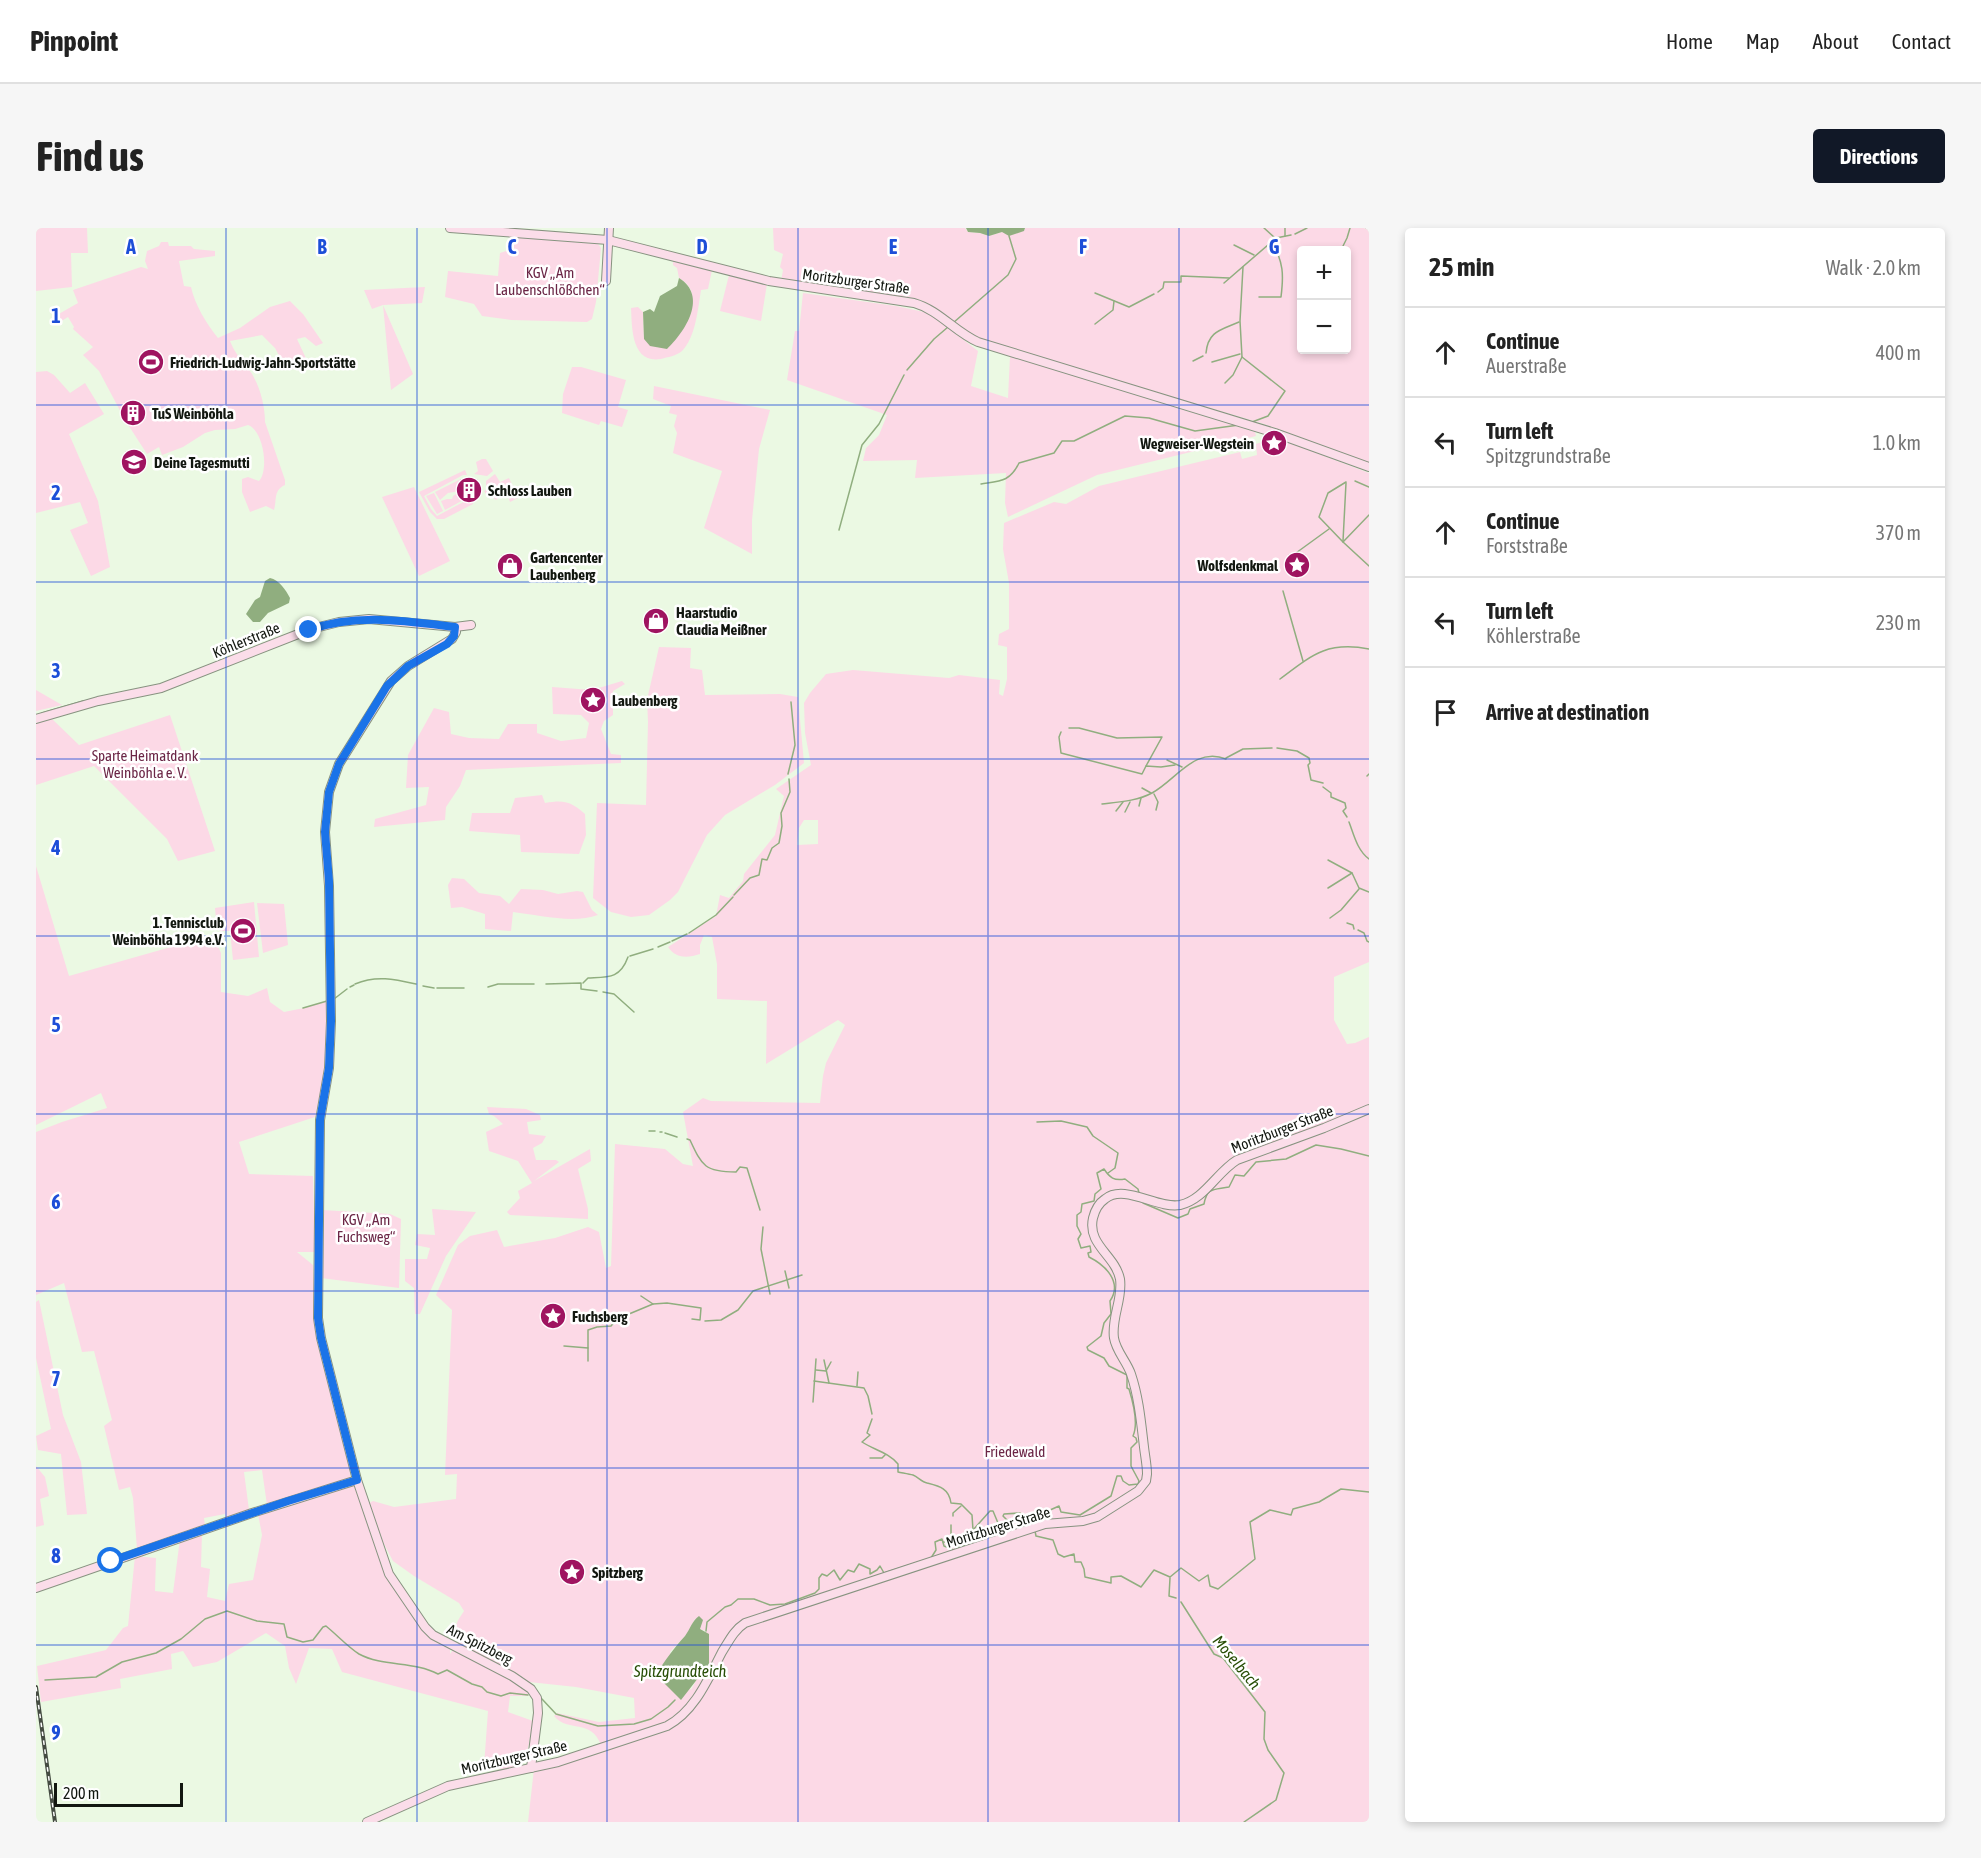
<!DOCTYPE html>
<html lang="en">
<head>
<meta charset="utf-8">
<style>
  body { margin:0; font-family:"Asap Condensed",sans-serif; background:#f6f6f6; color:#222 }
  .controls { position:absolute; right:18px; top:18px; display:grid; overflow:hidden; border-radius:6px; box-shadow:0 3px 9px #0003 }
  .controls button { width:54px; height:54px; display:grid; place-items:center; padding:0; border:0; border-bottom:2px solid #e0e0e0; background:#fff; color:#222; font:30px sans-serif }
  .scale { position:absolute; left:18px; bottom:15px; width:129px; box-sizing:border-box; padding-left:6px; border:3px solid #121710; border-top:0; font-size:16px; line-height:21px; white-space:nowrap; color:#121710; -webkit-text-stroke:4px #fff; paint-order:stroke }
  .stop { position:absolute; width:18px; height:18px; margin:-14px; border:4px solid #1a73e8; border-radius:50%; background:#fff }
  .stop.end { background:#1a73e8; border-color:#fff; box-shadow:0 2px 6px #0008 }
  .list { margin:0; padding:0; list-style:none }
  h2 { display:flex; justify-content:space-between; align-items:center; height:78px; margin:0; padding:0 24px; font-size:26px }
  h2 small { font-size:20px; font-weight:400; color:#767676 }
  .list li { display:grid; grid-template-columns:39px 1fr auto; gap:18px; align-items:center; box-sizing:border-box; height:90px; padding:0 24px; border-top:2px solid #e0e0e0 }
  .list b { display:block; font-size:22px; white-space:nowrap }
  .list p { margin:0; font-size:20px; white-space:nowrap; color:#767676 }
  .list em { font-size:20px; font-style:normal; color:#767676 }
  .icon { flex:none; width:33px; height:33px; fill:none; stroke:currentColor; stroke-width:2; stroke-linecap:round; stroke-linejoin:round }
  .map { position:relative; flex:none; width:1333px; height:1594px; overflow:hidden; border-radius:6px }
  header { display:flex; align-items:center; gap:36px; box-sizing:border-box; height:84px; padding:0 30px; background:#fff; border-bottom:2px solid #e0e0e0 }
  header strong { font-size:28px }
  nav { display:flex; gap:33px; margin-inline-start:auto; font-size:21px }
  .intro { display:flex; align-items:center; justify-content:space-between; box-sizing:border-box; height:144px; padding:0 36px }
  h1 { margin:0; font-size:42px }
  .button { padding:15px 27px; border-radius:6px; background:#111827; color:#fff; font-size:21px; font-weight:700 }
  main { display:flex; gap:36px; padding:0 36px }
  aside { flex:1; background:#fff; border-radius:6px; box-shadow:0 3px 9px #0003 }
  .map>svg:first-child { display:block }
</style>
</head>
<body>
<header>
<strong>Pinpoint</strong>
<nav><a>Home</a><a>Map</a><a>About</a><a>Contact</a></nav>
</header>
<div class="intro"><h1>Find us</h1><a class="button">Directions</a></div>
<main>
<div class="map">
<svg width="1333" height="1594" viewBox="0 0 1333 1594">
  <rect width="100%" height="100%" fill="#ebf9e3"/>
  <!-- green -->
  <g fill="#fcd9e6" fill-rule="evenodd">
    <polygon points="0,0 51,0 52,25 35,25 36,59 0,63"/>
    <path d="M737 0H929L932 4 944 5 953 8 966 4 988 3 989 0H1333V235L1225 195 992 127 932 107 885 72 745 53 747 42 744 39 747 26 738 22ZM1266 22H1310V122H1266Z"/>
    <polygon points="476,9 562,16 565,20 560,74 556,91 551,94 475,92 446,88 438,76 409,69 412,43 462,48 464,25 473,22"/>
    <path d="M125 14H132L133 18H155L158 21 179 23V28L143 33 148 58 155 59C159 77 170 95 182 110L204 100 234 79 254 73 267 86 287 115 280 118 269 109 261 111 275 141H250L239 120 226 107 194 113C201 130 207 132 216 146 224 159 229 178 229 194L249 252V257C237 262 241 273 238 282L230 278 214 284 206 264V251L212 249 223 253C233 243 228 203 212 197L199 201 179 202 169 205 147 219 126 227 123 219 111 226 89 192 63 143 47 127 57 119 37 101 38 99 32 89 24 94 21 87 42 75 37 62 105 39 112 41 109 33 111 23 123 18Z"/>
    <path d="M637 32 676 42 672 61 665 62C662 80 660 109 646 123 640 128 632 129 625 131 595 136 596 99 595 80L602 79 607 84 608 111 655 84C657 67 658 59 643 50L641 40 637 37Z"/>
    <polygon points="693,47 731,56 725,93 684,83"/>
    <polygon points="389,59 386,75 347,77 377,146 355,162 347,77 336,81 328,62"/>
    <polygon points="767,65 860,78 893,85 942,123 935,158 972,170 974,128 1219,204 1220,208 1061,247 972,289 969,275 970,245 879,250 881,232 827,233 830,220 843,207 851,187 751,152 759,103 763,103"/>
    <polygon points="536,139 545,139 590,152 582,179 592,182 586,199 565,193 563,197 526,185 527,166"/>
    <polygon points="11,143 18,147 34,165 49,155 68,186 33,206 62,273 74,339 55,348 34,302 52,295 44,274 0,285 0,144"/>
    <polygon points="618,158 734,182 723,221 716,292 716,326 668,300 686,243 637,225 641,205 638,198 641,187 633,185 635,178 617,171"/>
    <path d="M1240 209 1244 217 1249 213 1333 245V734L1298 749V792L1311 816 1319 815 1333 809V1594H492L499 1532 505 1535 565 1517C555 1490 532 1505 518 1488L521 1485 563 1494 599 1490 598 1470 540 1459 493 1454 487 1461 492 1465V1468H474L472 1484 497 1493C490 1528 493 1551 448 1538L452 1483 306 1444 296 1421 273 1420 260 1456 253 1440 249 1418 230 1405 181 1434 157 1439 147 1423 135 1426 136 1441 84 1451 85 1460 5 1474 1 1438 70 1422 87 1400 92 1398 99 1328 120 1330 119 1363 137 1365 144 1311 166 1305 165 1339 174 1341 171 1369 189 1373 193 1356 217 1352 226 1307 222 1286 231 1277 226 1242 208 1244 213 1282 190 1291 189 1286 168 1290 169 1297 101 1321 97 1270 94 1259 83 1262 68 1198 76 1192 58 1123 46 1124 28 1055 0 1067V904L26 894 71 880 65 865 0 897V638L33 748 177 707 185 725V764L212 768 231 760 234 774 248 784 268 780 292 772 288 847 279 889 203 914 213 946 277 948 279 1024H261L277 1037 280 1095 314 1235C314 1244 312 1255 321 1260L347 1339 390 1403 414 1419V1426L425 1410 420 1408C418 1397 422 1392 428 1383L423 1375 378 1348 357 1333 347 1314 333 1275 337 1273 358 1279 420 1271 421 1246 409 1247 416 1082 400 1067 422 1017 434 1008 461 1002 468 1019 519 1010 552 999 563 1004 570 1040 575 1038 579 916 629 921 647 936 657 938 647 884 667 870 675 873 784 875 787 848 790 835 809 797 802 792 730 836 731 773 681 771V736L676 709 668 707 664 717V726C652 730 640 731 632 719L680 688 684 667 693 670 707 653 708 646 739 607 748 568 740 561 775 537 769 505 768 475 774 465 790 446 817 442 913 450 923 447 964 452 963 466 967 468 971 451V419L962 417 963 406 973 401V355L967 321 968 295 1018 274 1030 276 1063 258 1204 224 1206 231 1221 227 1220 216ZM768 592H782V616L761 617 763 600ZM659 1391 664 1401 670 1403 673 1436 664 1445 655 1462 634 1424 651 1406Z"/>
    <polygon points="446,231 450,231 457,243 451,248 438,246 442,243 440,234"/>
    <polygon points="429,242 431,247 427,247 388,268 395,281 401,288 433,271 431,267 436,265 438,269 435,271 437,276 408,291 401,291 394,284 383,264"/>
    <polygon points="459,246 464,254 473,250 482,270 474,274 470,263 460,272 454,267 451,268 448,263 450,262 450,253"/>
    <polygon points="425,251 426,255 422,257 424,263 412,265 404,272 399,264"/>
    <polygon points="378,259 414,333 383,348 346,269"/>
    <polygon points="424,264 431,270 409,282 405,273 411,271 416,271 417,268"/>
    <polygon points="398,265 407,283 401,286 390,268"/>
    <polygon points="623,419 655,420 654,440 666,442 669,467 744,466 762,469 768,535 739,557 689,587 671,607 642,664 634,672 613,687 595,689 575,684 557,670 561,575 610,577 612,494 611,472"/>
    <polygon points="586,453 589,456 577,463 577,487 568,493 565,501 575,526 585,527 585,535 430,542 424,558 410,579 409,592 338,599 339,591 390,577 393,559 370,560 372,527 398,480 413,484 415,506 433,510 463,511 472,496 501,496 501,505 525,513 550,510 553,495 545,487 517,486 516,459 556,462"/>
    <polygon points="0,462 26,477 0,483"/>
    <polygon points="134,487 179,623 142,633 131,611 58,538 0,557 0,495 15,490 43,517"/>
    <path d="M506 567 509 575C528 572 534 573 549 586L550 607 543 626 485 624 484 607 433 603 436 585H474L479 570Z"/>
    <path d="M416 650 428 651 443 665 464 668 473 676 485 661 507 662 522 666 541 663 547 664 556 682 562 687C537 696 503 687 477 684L475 703 449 701V686L426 679 415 680 412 657Z"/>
    <polygon points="218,674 223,729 197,732 194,703 185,703 181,701 179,680"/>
    <polygon points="221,675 248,676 252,717 227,725"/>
    <polygon points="451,879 490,881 504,887 505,892 491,894 493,906 510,908 506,915 497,920 500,932 520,932 523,934 498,953 554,921 555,933 542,941 552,981 552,991 474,987 471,984 484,970 482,963 496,955 482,933 453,923 450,904 467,896 458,888 453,886"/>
    <polygon points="396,981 440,984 410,1028 384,1086 379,1086 378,1060 369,1053 369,1031 391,1031 394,1020 379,1017 381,1006 399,1007"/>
    <polygon points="286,982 354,986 365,991 363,1060 285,1050 287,1014"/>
    <polygon points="3,1072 27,1187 45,1234 51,1286 31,1287 25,1226 2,1222 0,1208 15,1201 0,1130 0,1074"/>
    <polygon points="0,1238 9,1249 13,1268 4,1271 8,1297 0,1299"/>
  </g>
  <!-- water -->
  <g fill="#90ae7f">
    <polygon points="930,0 989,0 988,3 973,8 966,4 953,8 944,5 932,4"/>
    <path d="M643 50C672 68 650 103 631 121L614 118 608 111 607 84 614 81 618 84 624 68 641 58Z"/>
    <path d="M234 350C243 352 250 362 254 370L253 375 232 385 224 394H217L210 386 219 372 224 369 229 353Z"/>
    <path d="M663 1388 667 1392 664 1401 673 1406V1436L645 1472 620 1447C629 1432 638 1420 649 1408 654 1401 656 1393 663 1388Z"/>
  </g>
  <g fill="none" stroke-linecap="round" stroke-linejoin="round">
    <!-- stream -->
    <g stroke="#90ae7f" stroke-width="1.5">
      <polyline points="1228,0 1238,9"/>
      <polyline points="1330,0 1333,1"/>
      <polyline points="1259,6 1271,0"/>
      <polyline points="1249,8 1249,0"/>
      <polyline points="1198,17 1218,27"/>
      <polyline points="1305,22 1311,10 1314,0"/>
      <polyline points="1188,55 1240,10 1255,7"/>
      <polyline points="1122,64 1127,60 1128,54 1145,54 1145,48 1193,50"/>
      <polyline points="1059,65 1093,79 1118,66"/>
      <path d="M1223 69H1245C1248 45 1247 36 1237 14"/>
      <polyline points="917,95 972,47 980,31 973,8"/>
      <polyline points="1059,96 1077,82 1078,73"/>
      <path d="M1170 125C1172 103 1185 102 1203 94"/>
      <polyline points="1206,129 1249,163 1232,188 1216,194"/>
      <polyline points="1157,133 1167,128"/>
      <polyline points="1176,134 1204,126"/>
      <polyline points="871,142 898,111 912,99"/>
      <polyline points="1189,155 1197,147 1206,129 1204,93 1207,39"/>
      <polyline points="1319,253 1333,259"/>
      <polyline points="1310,254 1292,265 1283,289 1307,314 1333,338"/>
      <path d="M945 256C964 253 974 254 983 235L1018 225 1026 213H1038L1089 188 1113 190 1159 203 1203 197"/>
      <polyline points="803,302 826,217 843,196 868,147"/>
      <polyline points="1307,313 1310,255"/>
      <polyline points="1307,314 1333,287"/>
      <polyline points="1253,330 1293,301"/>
      <polyline points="1247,363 1267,433"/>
      <path d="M1244 451C1276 427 1291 413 1333 421"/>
      <polyline points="6,485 47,473"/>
      <polyline points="1033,500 1043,500 1081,510 1126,509 1110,538"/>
      <polyline points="1025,504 1023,509 1025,525 1106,546 1110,538 1125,539 1139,537"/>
      <polyline points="1241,520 1261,523 1273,530 1274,535 1272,537 1275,552 1287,555"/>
      <polyline points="1190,530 1207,521 1236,520"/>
      <polyline points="1131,532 1146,539"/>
      <polyline points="752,546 759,517 755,474"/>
      <polyline points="1331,548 1333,546"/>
      <polyline points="1287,559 1295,565 1295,569 1309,575 1310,580 1307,583 1311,589"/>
      <polyline points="1106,560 1115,565"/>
      <polyline points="1118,566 1122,574 1120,582"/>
      <path d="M1066 576C1083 574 1101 573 1116 565 1140 552 1159 518 1190 531"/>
      <polyline points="1103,578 1105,570"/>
      <polyline points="1080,583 1087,574"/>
      <polyline points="1089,584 1094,574"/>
      <path d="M1313 594C1318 607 1321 622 1333 631"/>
      <polyline points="1292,632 1316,645 1323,660 1333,664"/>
      <polyline points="1292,660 1316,645"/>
      <polyline points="698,667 714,650 723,647 726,631 731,632 736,620 743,615 746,598 745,585 754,564 753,551"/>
      <polyline points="1294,690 1305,682 1323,661"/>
      <polyline points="1311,695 1317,697 1318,701"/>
      <polyline points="1322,702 1328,705 1331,713 1333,714"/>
      <polyline points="653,705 680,687 697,669"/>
      <polyline points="636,713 651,706"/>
      <polyline points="622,719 634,714"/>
      <polyline points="594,728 617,721"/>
      <path d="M547 755 552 750C572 749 584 751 592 729"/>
      <path d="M319 756C340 747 358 751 380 756"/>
      <polyline points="510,756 545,755 545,761 561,763"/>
      <polyline points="387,758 398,760"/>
      <polyline points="314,759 318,757"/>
      <polyline points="452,759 462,756 498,756"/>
      <polyline points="401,760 428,760"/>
      <polyline points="567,764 578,766 598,784"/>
      <polyline points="298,771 311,761"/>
      <polyline points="267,780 291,773"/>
      <polyline points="1001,894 1025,893 1051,899 1057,908 1082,925 1079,940 1072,945"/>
      <polyline points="613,903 619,903"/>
      <polyline points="624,904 626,904"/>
      <polyline points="629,905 641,909"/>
      <path d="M651 911 654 912C666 938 669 944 700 944L704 939 711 940 724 982"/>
      <path d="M1107 975 1142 990 1152 986 1154 981 1168 976C1171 959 1178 962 1193 959L1199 947 1208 948 1220 934 1250 931 1280 917 1305 921 1333 928"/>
      <polyline points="727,999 725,1021 734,1066"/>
      <polyline points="749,1043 753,1060"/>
      <polyline points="605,1068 617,1076"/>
      <polyline points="669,1093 685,1092 702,1082 717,1063 766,1047"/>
      <polyline points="528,1118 552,1120 552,1102 561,1099 575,1098 581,1091 617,1076 631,1075 665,1080 664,1092 656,1091"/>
      <polyline points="788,1132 793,1155"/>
      <polyline points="552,1133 552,1120"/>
      <polyline points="780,1142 790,1143 795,1134"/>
      <polyline points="778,1153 828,1160 832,1168 836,1186"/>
      <polyline points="821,1158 822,1144"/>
      <polyline points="777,1174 780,1131"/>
      <path d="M836 1191 831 1205 834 1207 826 1214C838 1222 852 1224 862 1236V1244C867 1245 873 1246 877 1247 882 1249 886 1254 891 1255 903 1258 913 1260 915 1275L925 1276 936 1287 937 1302"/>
      <polyline points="834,1230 846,1230 849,1227"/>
      <polyline points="917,1288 917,1285 925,1278"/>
      <polyline points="999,1303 1000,1308 1017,1312 1022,1326 1028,1329 1038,1326 1039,1334 1045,1334 1048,1341 1049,1349 1075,1355 1075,1349 1085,1348 1105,1359 1118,1342 1134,1349 1145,1340 1163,1353 1172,1347 1174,1358 1182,1361 1219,1331 1214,1294 1234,1282 1255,1287 1257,1281 1283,1274 1305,1261 1333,1264"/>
      <polyline points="907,1314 911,1314 915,1308 915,1297"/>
      <polyline points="1134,1350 1133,1368 1140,1370"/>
      <polyline points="1145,1374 1178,1426 1187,1430 1229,1484 1228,1511 1232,1522 1248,1545 1240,1572 1208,1594"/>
      <path d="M670 1403 671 1394 689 1379 695 1377 702 1371H718L734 1377 749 1376 779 1365 783 1361V1350L786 1346 791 1348 798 1342 804 1352 812 1342 818 1344 823 1336 834 1341V1346L841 1342 844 1338 848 1345 895 1330 900 1322 899 1314 906 1311 908 1318 918 1322 924 1318 935 1317 937 1302 954 1283H957L962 1295 966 1298 972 1297 973 1294 967 1288 968 1286 984 1285 988 1290 996 1294 1003 1287 1023 1278 1025 1284 1044 1287 1075 1268 1081 1248H1085L1087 1253 1093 1257 1102 1256 1103 1253 1095 1238V1220L1101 1214 1100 1210 1097 1208C1103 1195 1097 1174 1093 1161L1091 1160V1147L1073 1138 1068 1130 1052 1122 1051 1119 1065 1108 1068 1095 1075 1086 1074 1073C1087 1054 1069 1037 1053 1029L1052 1025 1055 1024 1054 1018 1045 1020 1042 1011 1045 1006 1041 998V987L1045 984 1046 976 1058 973 1059 966 1065 961 1061 945 1068 941C1074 950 1078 953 1089 951L1102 961 1103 965"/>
      <path d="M9 1452 60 1449 86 1434 120 1425 145 1411 169 1391 191 1383 221 1393 248 1396 251 1409 267 1414 277 1412 287 1399 290 1398C301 1407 312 1419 323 1426 347 1439 378 1433 402 1446L411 1442 436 1456 446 1459 451 1464 465 1468 474 1465 492 1467"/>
      <polyline points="506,1471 520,1486 562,1498 598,1496 615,1491 632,1479 639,1472"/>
    </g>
    <!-- secondary casing -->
    <g stroke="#879380" stroke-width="10">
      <g id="secondary">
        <path d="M414 0 572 12 733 53 878 75C903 82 919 104 942 114L1239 205 1333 239"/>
        <polyline points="570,53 573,0"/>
        <polyline points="419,399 420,404 416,411 372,438 355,453 303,536 293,564 289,604 293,658 295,793 293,840 284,892 282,1090 285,1110 321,1252 353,1346 389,1399 397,1407 476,1448 495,1461 501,1470 502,1485 495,1540"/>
        <polyline points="0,491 62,473 125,460 275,401 303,394 333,391 419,399 435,397"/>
        <polyline points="0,1360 216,1285 321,1252"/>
        <path d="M331 1594 412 1558 522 1534 631 1498C659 1483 672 1451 686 1424 693 1413 698 1402 709 1395L1009 1296 1047 1293 1061 1289 1102 1263 1110 1253 1111 1246C1111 1237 1109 1228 1108 1219 1105 1194 1103 1170 1095 1146 1091 1134 1080 1123 1078 1110 1075 1090 1087 1071 1084 1051 1079 1027 1051 1017 1057 990 1059 982 1063 975 1069 971 1088 955 1121 981 1144 977 1168 972 1181 944 1201 932L1288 900 1333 881"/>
      </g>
    </g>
    <!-- secondary -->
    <use href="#secondary" stroke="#fbdde9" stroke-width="8"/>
    <!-- rail casing -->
    <g stroke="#454c42" stroke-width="4">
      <polyline id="rail" points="0,1459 19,1594"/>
    </g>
    <!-- rail -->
    <use href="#rail" stroke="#fff" stroke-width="1.5" stroke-dasharray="4.5" stroke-linecap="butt"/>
  </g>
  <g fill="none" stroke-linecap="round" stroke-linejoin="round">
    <!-- route -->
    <path stroke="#1a73e8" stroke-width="8" d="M75 1333 252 1273 321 1252 285 1110 282 1090 284 892 293 840 295 793 293 653 289 604 293 564 303 536 351 458 372 438 411 416 418 408 419 399C370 393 320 385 273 402"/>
  </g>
  <!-- grid -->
  <path fill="none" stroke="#1d4ed8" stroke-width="1.5" stroke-opacity="0.55" d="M190 0V1594M381 0V1594M571 0V1594M762 0V1594M952 0V1594M1143 0V1594M0 177H1333M0 354H1333M0 531H1333M0 708H1333M0 886H1333M0 1063H1333M0 1240H1333M0 1417H1333"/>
  <!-- icons -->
  <defs>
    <g id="stadium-disc" transform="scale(1.35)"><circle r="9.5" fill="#9f1460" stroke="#fff"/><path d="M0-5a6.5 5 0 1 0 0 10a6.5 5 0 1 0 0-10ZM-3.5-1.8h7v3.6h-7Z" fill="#fff"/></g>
    <g id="building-disc" transform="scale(1.35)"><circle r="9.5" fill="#9f1460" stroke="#fff"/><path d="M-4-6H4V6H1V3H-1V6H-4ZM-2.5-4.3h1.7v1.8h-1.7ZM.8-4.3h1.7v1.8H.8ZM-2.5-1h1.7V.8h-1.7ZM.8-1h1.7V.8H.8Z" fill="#fff"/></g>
    <g id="sight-disc" transform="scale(1.35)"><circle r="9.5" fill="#9f1460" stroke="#fff"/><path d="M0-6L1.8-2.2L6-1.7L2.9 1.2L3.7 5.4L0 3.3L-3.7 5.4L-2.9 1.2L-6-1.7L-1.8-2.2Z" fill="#fff"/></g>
    <g id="school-disc" transform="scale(1.35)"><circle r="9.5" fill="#9f1460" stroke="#fff"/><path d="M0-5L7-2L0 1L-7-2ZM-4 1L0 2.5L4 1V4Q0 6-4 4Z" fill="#fff"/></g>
    <g id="shop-disc" transform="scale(1.35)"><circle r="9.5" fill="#9f1460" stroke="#fff"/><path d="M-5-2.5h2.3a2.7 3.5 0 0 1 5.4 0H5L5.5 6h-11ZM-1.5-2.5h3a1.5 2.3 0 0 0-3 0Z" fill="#fff"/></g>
  </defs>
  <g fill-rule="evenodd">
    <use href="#stadium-disc" x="115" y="134"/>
    <use href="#building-disc" x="97" y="185"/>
    <use href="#sight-disc" x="1238" y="215"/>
    <use href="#school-disc" x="98" y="234"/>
    <use href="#building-disc" x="433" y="262"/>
    <use href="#sight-disc" x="1261" y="337"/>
    <use href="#shop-disc" x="474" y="338"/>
    <use href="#shop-disc" x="620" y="393"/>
    <use href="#sight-disc" x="557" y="472"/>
    <use href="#stadium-disc" x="207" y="703"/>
    <use href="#sight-disc" x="517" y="1088"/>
    <use href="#sight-disc" x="536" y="1344"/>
  </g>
  <g text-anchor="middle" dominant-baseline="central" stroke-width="5" stroke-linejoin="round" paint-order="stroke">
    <!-- park labels -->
    <g font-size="15" fill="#6b2646" stroke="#fff">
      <text x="514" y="44">KGV „Am<tspan x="514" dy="17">Laubenschlößchen“</tspan></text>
      <text x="109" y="527">Sparte Heimatdank<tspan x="109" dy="17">Weinböhla e. V.</tspan></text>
      <text x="330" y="991">KGV „Am<tspan x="330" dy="17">Fuchsweg“</tspan></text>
      <text x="979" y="1223">Friedewald</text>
    </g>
    <!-- street labels -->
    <g font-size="15" fill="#121710" stroke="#fff">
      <text transform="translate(820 53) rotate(8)">Moritzburger Straße</text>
      <text transform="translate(210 412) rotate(-22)">Köhlerstraße</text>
      <text transform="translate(1246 901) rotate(-21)">Moritzburger Straße</text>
      <text transform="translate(962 1299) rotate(-17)">Moritzburger Straße</text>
      <text transform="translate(444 1416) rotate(27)">Am Spitzberg</text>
      <text transform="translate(478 1529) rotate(-13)">Moritzburger Straße</text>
    </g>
    <!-- poi labels -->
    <g font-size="15" font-weight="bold" fill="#121710" stroke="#fff" text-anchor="start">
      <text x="134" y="134">Friedrich-Ludwig-Jahn-Sportstätte</text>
      <text x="116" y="185">TuS Weinböhla</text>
      <text x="1218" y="215" text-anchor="end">Wegweiser-Wegstein</text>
      <text x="118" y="234">Deine Tagesmutti</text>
      <text x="452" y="262">Schloss Lauben</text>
      <text x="494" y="329">Gartencenter<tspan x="494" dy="17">Laubenberg</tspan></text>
      <text x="1242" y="337" text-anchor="end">Wolfsdenkmal</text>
      <text x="640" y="384">Haarstudio<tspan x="640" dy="17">Claudia Meißner</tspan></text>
      <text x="576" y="472">Laubenberg</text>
      <text x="188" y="694" text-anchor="end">1. Tennisclub<tspan x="188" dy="17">Weinböhla 1994 e.V.</tspan></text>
      <text x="536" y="1088">Fuchsberg</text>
      <text x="556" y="1344">Spitzberg</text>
    </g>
    <!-- water labels -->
    <g font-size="16" font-style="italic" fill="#284e06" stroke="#fff">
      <text transform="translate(1201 1434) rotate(50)">Moselbach</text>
      <text x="644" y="1443">Spitzgrundteich</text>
    </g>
  </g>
  <g font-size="20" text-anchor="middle" font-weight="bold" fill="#1d4ed8" stroke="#fff" stroke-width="5" stroke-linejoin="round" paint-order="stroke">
    <text x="95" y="26">A</text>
    <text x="286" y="26">B</text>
    <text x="476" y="26">C</text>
    <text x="666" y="26">D</text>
    <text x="857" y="26">E</text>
    <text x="1047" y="26">F</text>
    <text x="1238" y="26">G</text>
    <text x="20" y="95">1</text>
    <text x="20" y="272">2</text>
    <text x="20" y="450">3</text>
    <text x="20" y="627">4</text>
    <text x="20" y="804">5</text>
    <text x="20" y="981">6</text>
    <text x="20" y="1158">7</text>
    <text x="20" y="1335">8</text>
    <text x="20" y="1512">9</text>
  </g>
</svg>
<div class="controls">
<button>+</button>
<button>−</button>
</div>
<div class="scale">200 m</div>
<div class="stop" style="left:75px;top:1333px"></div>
<div class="stop end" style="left:273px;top:402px"></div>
</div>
<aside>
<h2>25 min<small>Walk · 2.0 km</small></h2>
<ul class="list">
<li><svg class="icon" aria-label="ahead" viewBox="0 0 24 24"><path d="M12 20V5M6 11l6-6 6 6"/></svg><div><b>Continue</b><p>Auerstraße</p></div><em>400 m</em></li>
<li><svg class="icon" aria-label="left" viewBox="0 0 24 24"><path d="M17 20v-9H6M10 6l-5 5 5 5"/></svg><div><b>Turn left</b><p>Spitzgrundstraße</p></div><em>1.0 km</em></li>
<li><svg class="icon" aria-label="ahead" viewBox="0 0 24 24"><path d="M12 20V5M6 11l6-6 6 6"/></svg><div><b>Continue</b><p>Forststraße</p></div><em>370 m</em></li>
<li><svg class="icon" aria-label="left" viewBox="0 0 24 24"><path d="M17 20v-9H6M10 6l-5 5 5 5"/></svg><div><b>Turn left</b><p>Köhlerstraße</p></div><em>230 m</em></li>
<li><svg class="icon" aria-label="arrive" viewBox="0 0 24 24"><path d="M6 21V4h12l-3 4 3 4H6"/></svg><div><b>Arrive at destination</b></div></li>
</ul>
</aside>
</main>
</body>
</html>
